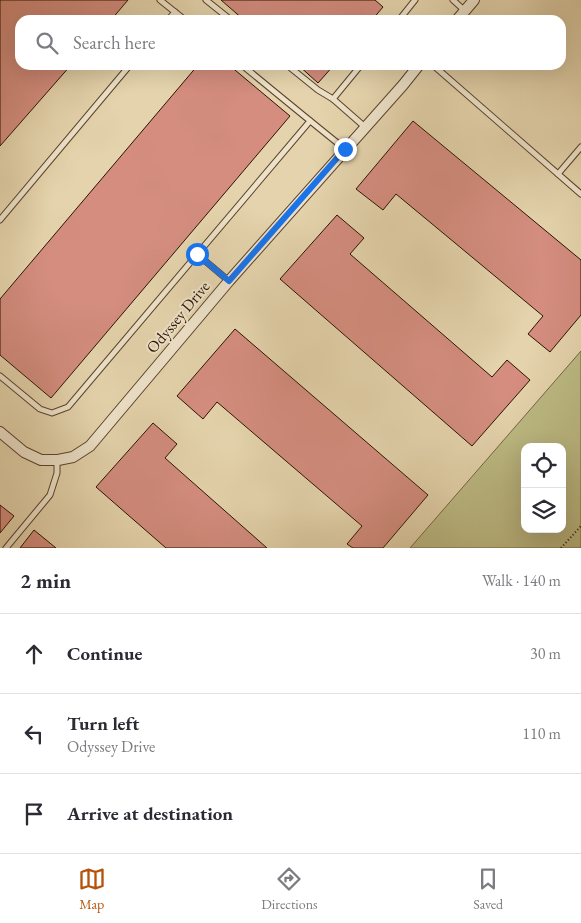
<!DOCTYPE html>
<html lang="en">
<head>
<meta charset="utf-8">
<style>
  body { margin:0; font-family:"EB Garamond",serif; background:#f2f2f3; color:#2b2b33 }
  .controls { position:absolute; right:15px; bottom:15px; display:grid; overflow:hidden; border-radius:10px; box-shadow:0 5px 20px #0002 }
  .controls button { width:45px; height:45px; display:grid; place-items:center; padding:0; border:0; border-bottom:1px solid #e1e1e2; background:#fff; color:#2b2b33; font:25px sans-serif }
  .stop { position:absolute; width:15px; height:15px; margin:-11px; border:4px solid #1a73e8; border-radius:50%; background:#fff }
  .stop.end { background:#1a73e8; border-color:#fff; box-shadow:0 1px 5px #0008 }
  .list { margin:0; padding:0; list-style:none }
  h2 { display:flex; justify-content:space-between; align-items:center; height:65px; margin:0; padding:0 20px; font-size:21px }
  h2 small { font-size:16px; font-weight:400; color:#7c7c81 }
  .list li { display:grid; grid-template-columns:32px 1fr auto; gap:15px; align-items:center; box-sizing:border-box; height:80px; padding:0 20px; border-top:1px solid #e1e1e2 }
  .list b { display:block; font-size:19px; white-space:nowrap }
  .list p { margin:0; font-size:16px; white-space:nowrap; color:#7c7c81 }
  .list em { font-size:16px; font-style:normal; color:#7c7c81 }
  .icon { flex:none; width:28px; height:28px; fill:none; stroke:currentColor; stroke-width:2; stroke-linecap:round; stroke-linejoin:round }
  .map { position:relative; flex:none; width:581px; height:548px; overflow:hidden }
  .search { position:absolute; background:#fff; box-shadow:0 5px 20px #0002; left:15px; right:15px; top:15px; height:55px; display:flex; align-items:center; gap:12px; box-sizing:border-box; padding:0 18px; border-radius:15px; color:#7c7c81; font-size:19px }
  .sheet { height:305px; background:#fff }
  nav { display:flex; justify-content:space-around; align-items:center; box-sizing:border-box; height:70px; border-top:1px solid #e1e1e2; background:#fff; font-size:14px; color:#7c7c81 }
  nav a { display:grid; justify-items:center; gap:2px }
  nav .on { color:#b45309 }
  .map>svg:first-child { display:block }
</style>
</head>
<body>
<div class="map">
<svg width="581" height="548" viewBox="0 0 581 548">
  <rect width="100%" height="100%" fill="#e4d3ac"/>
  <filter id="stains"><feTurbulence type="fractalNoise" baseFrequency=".004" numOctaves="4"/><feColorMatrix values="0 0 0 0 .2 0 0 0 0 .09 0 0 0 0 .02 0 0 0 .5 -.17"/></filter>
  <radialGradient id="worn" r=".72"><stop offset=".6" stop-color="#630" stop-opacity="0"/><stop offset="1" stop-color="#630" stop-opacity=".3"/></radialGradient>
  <!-- green -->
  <path fill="#bcba84" stroke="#746642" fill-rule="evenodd" d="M581 351V548H410ZM525 447H562V529H525Z"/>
  <!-- building -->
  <g fill="#d48d7f" stroke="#2c1300">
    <polygon points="0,0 128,0 111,20 20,20 20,65 71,65 0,146"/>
    <polygon points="221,0 375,0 383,7 372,20 244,20"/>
    <polygon points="198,65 229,65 290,116 51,398 0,355 0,299"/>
    <polygon points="298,65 334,65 318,83"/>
    <polygon points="413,121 581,260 581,315 550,352 528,334 543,316 396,194 383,210 356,189"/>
    <polygon points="337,215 364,238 350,254 492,377 507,360 530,380 472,446 280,279"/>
    <polygon points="235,329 428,495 383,548 353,548 347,544 362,526 217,402 203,419 177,396"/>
    <polygon points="153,423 177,444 165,458 267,548 166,548 96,487"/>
    <polygon points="0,505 14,516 0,533"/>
    <polygon points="34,530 56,548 20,548"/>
  </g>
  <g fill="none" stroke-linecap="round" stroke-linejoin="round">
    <!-- lane casing -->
    <g stroke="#5a432b" stroke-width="7">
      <g id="lane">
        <polyline points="160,0 185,20"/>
        <polyline points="206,0 231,20"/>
        <polyline points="453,0 465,11"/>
        <polyline points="168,20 175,12"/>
        <polyline points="399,20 415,0"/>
        <path d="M242 65C276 93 310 121 345 149"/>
        <polyline points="287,65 318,90 333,99"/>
        <polyline points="361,65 333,99 365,127"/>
        <polyline points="433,65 581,194"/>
        <polyline points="558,174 581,147"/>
        <polyline points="0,220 130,65"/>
        <polyline points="197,254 229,281"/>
        <polyline points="0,376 40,409 52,413 68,407 310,121"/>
        <polyline points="6,548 50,495 57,473 57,460"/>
      </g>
    </g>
    <!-- street casing -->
    <g stroke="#5a432b" stroke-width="12">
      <g id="street">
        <polyline points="457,20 474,0"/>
        <polyline points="0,432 24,452 41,460 58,460 73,457 90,446 229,281 403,85 419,65"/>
      </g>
    </g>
    <!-- path -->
    <polyline stroke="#2c1300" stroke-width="2" stroke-dasharray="1 2.5" stroke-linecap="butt" points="561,548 581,526"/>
    <!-- lane -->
    <use href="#lane" stroke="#ede2c9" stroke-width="5"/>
    <!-- street -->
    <use href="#street" stroke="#ede2c9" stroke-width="10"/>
  </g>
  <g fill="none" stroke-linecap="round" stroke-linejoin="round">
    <!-- route -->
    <polyline stroke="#1a73e8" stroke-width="6" points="197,254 229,281 345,149"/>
  </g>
  <g text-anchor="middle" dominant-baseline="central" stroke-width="4" stroke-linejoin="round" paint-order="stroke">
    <!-- street labels -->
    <g font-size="16" fill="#2c1300" stroke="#ede2c9">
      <text transform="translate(178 317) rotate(-50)">Odyssey Drive</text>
    </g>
  </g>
  <rect width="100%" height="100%" filter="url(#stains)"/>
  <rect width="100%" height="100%" fill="url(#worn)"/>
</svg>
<div class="controls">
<button><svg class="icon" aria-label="locate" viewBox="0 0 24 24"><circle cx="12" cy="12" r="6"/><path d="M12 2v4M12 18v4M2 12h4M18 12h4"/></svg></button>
<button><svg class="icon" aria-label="layers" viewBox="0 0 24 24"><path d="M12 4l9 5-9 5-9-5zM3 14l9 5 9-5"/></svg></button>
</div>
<div class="stop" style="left:197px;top:254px"></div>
<div class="stop end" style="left:345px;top:149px"></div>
<div class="search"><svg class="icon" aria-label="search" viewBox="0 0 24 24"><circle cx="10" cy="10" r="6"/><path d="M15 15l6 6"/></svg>Search here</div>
</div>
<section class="sheet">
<h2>2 min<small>Walk · 140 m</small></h2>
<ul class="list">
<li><svg class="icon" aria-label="ahead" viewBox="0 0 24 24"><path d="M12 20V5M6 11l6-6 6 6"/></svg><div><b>Continue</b></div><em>30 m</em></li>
<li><svg class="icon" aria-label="left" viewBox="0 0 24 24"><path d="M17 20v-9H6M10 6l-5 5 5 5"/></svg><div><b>Turn left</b><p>Odyssey Drive</p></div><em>110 m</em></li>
<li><svg class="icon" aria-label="arrive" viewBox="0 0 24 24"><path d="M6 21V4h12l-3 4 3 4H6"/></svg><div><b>Arrive at destination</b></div></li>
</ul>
</section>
<nav>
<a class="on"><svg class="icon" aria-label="map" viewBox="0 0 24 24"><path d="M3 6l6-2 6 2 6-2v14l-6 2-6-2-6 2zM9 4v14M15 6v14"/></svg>Map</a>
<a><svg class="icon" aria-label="directions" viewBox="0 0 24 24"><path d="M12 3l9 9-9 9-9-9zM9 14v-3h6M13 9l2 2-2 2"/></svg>Directions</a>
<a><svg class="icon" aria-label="saved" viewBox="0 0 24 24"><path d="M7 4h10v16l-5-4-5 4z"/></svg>Saved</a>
</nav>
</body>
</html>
